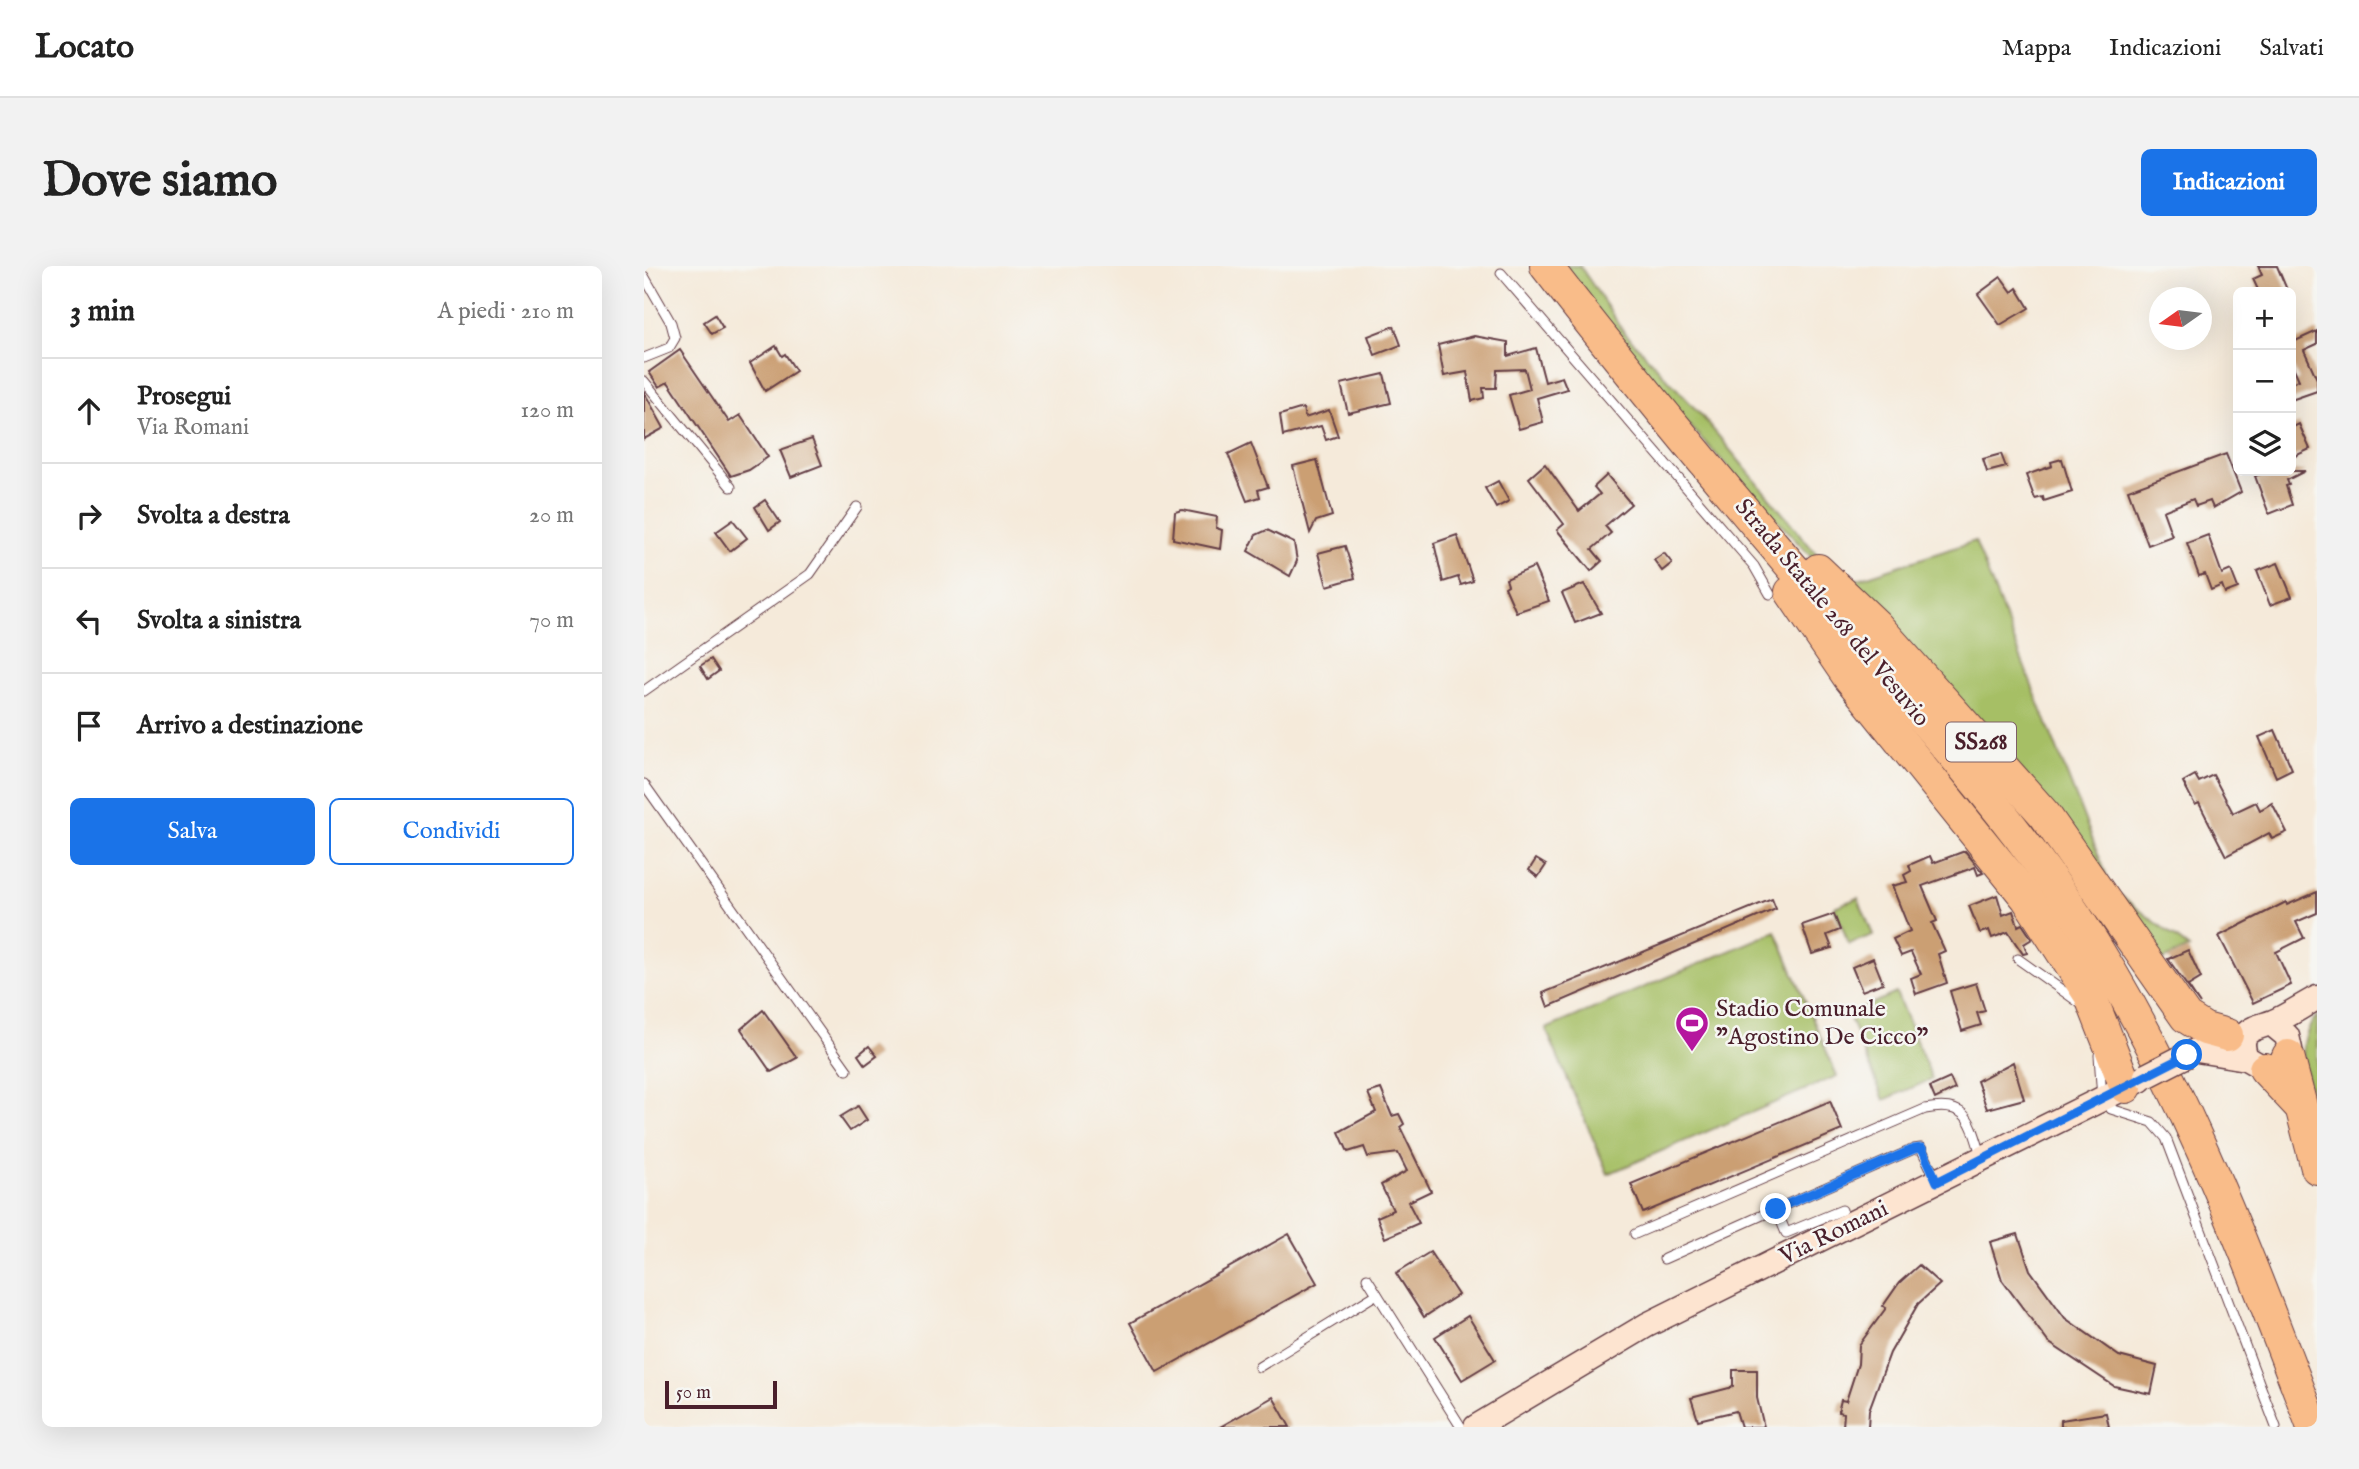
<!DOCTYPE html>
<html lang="it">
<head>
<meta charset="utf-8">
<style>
  body { margin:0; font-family:"IM FELL English",serif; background:#f2f2f2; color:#222 }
  .controls { position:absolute; right:21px; top:21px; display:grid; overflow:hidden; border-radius:10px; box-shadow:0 7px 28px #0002 }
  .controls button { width:63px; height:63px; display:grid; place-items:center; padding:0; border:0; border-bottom:2px solid #e0e0e0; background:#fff; color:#222; font:35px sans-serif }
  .compass { position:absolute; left:1505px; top:21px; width:63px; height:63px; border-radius:50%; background:#fff; box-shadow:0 7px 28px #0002; rotate:256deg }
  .scale { position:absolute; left:21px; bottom:18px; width:112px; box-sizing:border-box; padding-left:7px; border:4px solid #4a1f2b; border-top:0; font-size:19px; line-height:24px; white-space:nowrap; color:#4a1f2b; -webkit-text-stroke:5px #f6f6f2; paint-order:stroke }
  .stop { position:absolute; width:21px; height:21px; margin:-16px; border:5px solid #1a73e8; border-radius:50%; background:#fff }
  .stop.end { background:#1a73e8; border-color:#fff; box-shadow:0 2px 7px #0008 }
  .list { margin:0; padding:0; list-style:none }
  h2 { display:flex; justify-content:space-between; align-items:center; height:91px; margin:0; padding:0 28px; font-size:30px }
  h2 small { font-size:23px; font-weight:400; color:#767676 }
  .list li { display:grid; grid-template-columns:46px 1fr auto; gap:21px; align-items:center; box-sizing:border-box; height:105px; padding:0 28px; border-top:2px solid #e0e0e0 }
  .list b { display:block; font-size:26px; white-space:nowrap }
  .list p { margin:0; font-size:23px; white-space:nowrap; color:#767676 }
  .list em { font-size:23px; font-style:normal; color:#767676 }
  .actions { display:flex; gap:14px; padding:21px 28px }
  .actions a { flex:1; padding:16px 0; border:2px solid #1a73e8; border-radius:10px; text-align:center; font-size:24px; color:#1a73e8 }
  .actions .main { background:#1a73e8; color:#fff }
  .icon { flex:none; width:38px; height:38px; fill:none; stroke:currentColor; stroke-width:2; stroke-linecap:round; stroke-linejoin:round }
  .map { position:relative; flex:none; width:1673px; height:1161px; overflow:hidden; border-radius:10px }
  header { display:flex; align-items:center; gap:42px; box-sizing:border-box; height:98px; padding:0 35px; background:#fff; border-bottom:2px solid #e0e0e0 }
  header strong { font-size:33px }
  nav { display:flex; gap:38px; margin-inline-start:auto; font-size:24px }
  .intro { display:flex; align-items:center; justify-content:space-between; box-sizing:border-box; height:168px; padding:0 42px }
  h1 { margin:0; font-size:49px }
  .button { padding:18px 32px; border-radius:10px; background:#1a73e8; color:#fff; font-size:24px; font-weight:700 }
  main { display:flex; gap:42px; padding:0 42px }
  aside { flex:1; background:#fff; border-radius:10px; box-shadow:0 7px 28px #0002 }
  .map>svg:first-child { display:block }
</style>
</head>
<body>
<header>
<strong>Locato</strong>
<nav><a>Mappa</a><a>Indicazioni</a><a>Salvati</a></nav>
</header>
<div class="intro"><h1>Dove siamo</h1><a class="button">Indicazioni</a></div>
<main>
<aside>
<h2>3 min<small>A piedi · 210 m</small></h2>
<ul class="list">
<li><svg class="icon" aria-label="ahead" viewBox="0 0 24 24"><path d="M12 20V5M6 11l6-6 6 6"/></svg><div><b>Prosegui</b><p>Via Romani</p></div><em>120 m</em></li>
<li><svg class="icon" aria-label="right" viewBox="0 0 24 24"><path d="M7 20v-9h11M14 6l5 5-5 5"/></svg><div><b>Svolta a destra</b></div><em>20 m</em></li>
<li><svg class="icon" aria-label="left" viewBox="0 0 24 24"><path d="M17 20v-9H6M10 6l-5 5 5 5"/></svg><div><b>Svolta a sinistra</b></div><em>70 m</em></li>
<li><svg class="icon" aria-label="arrive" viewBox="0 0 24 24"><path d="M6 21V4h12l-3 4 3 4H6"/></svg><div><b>Arrivo a destinazione</b></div></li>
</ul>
<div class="actions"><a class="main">Salva</a><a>Condividi</a></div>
</aside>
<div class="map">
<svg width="1673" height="1161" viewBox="0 0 1673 1161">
  <rect width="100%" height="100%" fill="#f6f6f2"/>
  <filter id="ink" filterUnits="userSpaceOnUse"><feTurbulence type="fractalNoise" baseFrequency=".0143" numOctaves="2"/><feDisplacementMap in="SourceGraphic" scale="14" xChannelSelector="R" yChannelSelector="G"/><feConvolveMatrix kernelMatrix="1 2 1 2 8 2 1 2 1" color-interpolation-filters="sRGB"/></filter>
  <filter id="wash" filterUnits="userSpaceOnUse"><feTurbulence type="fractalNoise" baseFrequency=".00686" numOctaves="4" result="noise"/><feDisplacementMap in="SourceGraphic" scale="28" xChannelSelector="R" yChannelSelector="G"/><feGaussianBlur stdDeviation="1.57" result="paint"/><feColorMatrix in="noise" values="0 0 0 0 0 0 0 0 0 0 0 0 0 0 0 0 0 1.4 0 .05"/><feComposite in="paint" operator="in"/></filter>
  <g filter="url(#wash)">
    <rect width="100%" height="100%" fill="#f5eada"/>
    <!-- green -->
    <g fill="#a6bf65" stroke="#786f48" stroke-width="2">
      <polygon points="916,0 936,0 980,66 1057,149 1189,308 1183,308 1029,142"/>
      <polygon points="1331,275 1468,623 1545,682 1514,696 1199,318"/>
      <polygon points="1214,632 1229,669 1205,678 1190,641"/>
      <polygon points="1132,665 1193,810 964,908 902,763"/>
      <polygon points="1252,727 1288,813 1240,834 1204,748"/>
      <path d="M1673 749V845C1662 810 1648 783 1673 749Z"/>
    </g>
    <g id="blocks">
      <!-- building -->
      <g fill="#cb9f73">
        <polygon points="1614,0 1633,0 1644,26 1615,26 1609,13 1618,9"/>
        <polygon points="1357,11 1368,26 1373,22 1385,42 1356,59 1334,28"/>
        <polygon points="71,49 79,62 68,68 60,56"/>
        <polygon points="750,60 757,79 731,89 724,70"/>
        <polygon points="1673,65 1673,78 1660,84 1673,113 1673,125 1647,134 1647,117 1655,114 1647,96 1647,77"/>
        <polygon points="830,70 864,76 864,90 892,82 901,116 918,111 923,123 893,132 899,156 875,163 865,129 886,123 881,103 853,104 852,122 839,122 840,132 828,135 823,106 800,110 794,79"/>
        <polygon points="132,80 138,90 141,88 152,105 121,125 106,97"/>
        <polygon points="36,84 85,156 96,149 124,191 105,204 87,210 24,116 15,121 5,106"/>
        <polygon points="740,108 747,137 704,147 697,118"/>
        <polygon points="0,126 20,162 0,173"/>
        <polygon points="659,142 661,152 685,144 694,170 682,174 677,160 639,170 636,149"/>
        <polygon points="1655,158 1666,183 1647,192 1647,162"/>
        <polygon points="168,173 178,199 147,211 136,184"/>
        <polygon points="607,177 624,221 614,224 616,231 603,235 584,188"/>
        <polygon points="1357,188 1362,201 1343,206 1339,193"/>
        <polygon points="1582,188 1597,226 1569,242 1566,235 1552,240 1549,233 1519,245 1528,270 1504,279 1484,224"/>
        <polygon points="1418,193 1428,226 1400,235 1399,231 1391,233 1382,209 1408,200 1407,196"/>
        <polygon points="673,194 688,250 672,255 666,267 649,200"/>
        <polygon points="901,198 935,245 956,228 950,221 963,209 987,238 961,260 967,267 948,283 958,295 947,305 913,264 920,258 885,212"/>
        <polygon points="1625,205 1661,205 1643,214 1645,219 1642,220 1648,239 1625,248 1611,210"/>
        <polygon points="854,215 865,235 852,242 841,222"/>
        <polygon points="121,234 136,256 125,264 111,241"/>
        <polygon points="538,244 573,251 572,262 578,264 576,283 529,273 531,246"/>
        <polygon points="89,254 103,272 86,285 72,266"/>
        <polygon points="623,264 650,277 653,295 646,310 604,285 612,269"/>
        <polygon points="813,269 829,315 817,319 814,311 799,316 790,277"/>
        <polygon points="1564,269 1578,308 1587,304 1594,322 1581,327 1578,319 1567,324 1561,308 1555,310 1543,277"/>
        <polygon points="701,280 711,312 683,320 674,287"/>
        <polygon points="1020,287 1028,297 1018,305 1010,294"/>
        <polygon points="1634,297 1648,331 1626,339 1613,305"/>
        <polygon points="890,301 905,335 872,346 861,321 864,319 862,313"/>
        <polygon points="940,318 957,347 931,357 918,327"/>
        <polygon points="67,393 75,405 64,413 56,400"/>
        <polygon points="1631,464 1648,503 1632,511 1615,471"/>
        <polygon points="1551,509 1555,516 1569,509 1589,547 1612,536 1616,544 1628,537 1643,566 1628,573 1625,567 1582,590 1555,537 1551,539 1539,516"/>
        <polygon points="1321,585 1339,607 1334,609 1331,601 1278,620 1293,655 1288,657 1301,685 1294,688 1303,717 1272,728 1267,712 1277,708 1267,686 1257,690 1249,673 1266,665 1248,620 1263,616 1260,609 1267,605 1265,599 1286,590 1289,597"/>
        <polygon points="892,593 902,599 894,611 885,604"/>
        <polygon points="1673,626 1673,647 1652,656 1660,672 1632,686 1647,719 1609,737 1575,670 1642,636 1643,639"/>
        <polygon points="1353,629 1359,649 1369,645 1374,660 1378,658 1388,673 1380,678 1383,687 1379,688 1364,666 1348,672 1345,664 1336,667 1325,640"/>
        <polygon points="1128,633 1132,643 904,741 899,727"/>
        <polygon points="1190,648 1196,664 1183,669 1188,682 1168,688 1158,659"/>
        <polygon points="1544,684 1557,712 1544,720 1556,738 1524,693"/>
        <polygon points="1229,692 1239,717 1218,725 1208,701"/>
        <polygon points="1332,717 1341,745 1333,747 1337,759 1318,765 1306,725"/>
        <polygon points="119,744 153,792 127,806 97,763"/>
        <polygon points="225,780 233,790 221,799 214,789"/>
        <polygon points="1369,796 1380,833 1343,843 1333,815"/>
        <polygon points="1306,812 1311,823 1291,833 1286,821"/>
        <polygon points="737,823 748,850 755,848 760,858 756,861 787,925 764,936 775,957 741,972 733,951 749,944 737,919 763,905 754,887 724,891 720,881 704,886 695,866 732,846 724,827"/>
        <polygon points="1186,835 1198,864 999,947 987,918"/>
        <polygon points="214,840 223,854 206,865 196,851"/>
        <polygon points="645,968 673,1017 513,1106 486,1057"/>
        <polygon points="1374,968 1386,1004 1421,1052 1475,1090 1513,1100 1507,1128 1470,1120 1404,1076 1358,1014 1346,976"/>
        <polygon points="786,986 814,1029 780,1051 752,1007"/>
        <polygon points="1275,999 1296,1018 1274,1038 1246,1087 1225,1144 1224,1161 1199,1161 1200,1147 1194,1146 1197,1134 1202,1135 1214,1098 1215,1079 1242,1042 1239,1040 1255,1017"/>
        <polygon points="824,1050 851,1094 818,1114 791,1071"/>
        <polygon points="1089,1104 1113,1104 1113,1132 1120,1161 1097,1161 1092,1145 1054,1154 1047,1132 1089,1121"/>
        <polygon points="629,1131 646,1161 576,1161"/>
        <polygon points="1462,1147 1465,1161 1417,1161 1417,1154"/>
      </g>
    </g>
  </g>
  <g filter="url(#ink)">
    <use href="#blocks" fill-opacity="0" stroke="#643d45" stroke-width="2"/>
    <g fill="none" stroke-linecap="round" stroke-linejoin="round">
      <!-- lane casing -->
      <g stroke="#643d45" stroke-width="11">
        <g id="lane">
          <polyline points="857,7 1110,300 1126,328"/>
          <polyline points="0,10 27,57 31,72 25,82 0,92"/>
          <polyline points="0,115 87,221"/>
          <polyline points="0,425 166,308 213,241"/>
          <polyline points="0,518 203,804"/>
          <polyline points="1374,693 1436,737"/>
          <polyline points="1455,789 1458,833 1467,843 1508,856 1522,872 1632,1161"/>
          <polyline points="1198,944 1142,967 1132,943 1270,883 1277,882 1292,913"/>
          <path d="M991 968 1281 843C1325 834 1327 857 1338 892"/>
          <polyline points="1020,993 1132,943"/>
          <polyline points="723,1012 817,1161"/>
          <polyline points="615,1101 733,1028"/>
        </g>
      </g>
      <!-- secondary casing -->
      <g stroke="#643d45" stroke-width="27">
        <g id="secondary">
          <path d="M1627 757 1643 770 1646 783 1634 800 1621 803 1602 792C1592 763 1610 763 1629 756 1644 750 1659 739 1673 732"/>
          <polyline points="1553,784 1602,792"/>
          <polyline points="832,1161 1003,1059 1496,814"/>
        </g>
      </g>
      <!-- highway casing -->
      <g stroke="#643d45" stroke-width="34">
        <g id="highway">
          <path d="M902 0C997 123 1097 242 1198 359 1279 453 1364 547 1432 650 1538 811 1601 983 1669 1161"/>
          <polyline points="1174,304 1231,358 1401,549 1542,751 1561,763 1583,769"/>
          <polyline points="1147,326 1204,410 1383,632 1446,729 1482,821"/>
          <polyline points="1644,790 1673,902"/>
          <polyline points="1621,803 1654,838"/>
        </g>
      </g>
      <!-- lane -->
      <use href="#lane" stroke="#fff" stroke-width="9"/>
      <!-- secondary -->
      <use href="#secondary" stroke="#fde4d0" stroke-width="24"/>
      <!-- highway -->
      <use href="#highway" stroke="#f9bc89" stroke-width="32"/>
      <!-- secondary-bridge casing -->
      <g stroke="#643d45" stroke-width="27" stroke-linecap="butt">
        <polyline id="secondary-bridge" points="1502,810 1543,789"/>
      </g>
      <!-- secondary-bridge -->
      <use href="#secondary-bridge" stroke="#fde4d0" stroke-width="24"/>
    </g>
  </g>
  <g fill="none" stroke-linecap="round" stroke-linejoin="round" filter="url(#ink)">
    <!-- route -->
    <polyline stroke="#1a73e8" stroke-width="9" points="1132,943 1270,883 1278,882 1293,916 1543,789"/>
  </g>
  <!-- icons -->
  <defs>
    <g id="stadium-pin" transform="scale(1.75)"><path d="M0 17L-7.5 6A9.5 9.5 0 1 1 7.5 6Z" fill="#b5179e" stroke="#f6f6f2"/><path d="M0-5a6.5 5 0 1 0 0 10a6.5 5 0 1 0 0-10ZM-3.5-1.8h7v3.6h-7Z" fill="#fff"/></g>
  </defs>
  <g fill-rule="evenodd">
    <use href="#stadium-pin" x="1048" y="757"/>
  </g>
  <g text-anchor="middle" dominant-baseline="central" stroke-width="5" stroke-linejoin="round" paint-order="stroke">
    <!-- shield labels -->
    <rect fill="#f6f6f2" stroke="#7e6067" stroke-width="2" x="1302" y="456.5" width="70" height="39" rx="5"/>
    <g font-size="23" font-weight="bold" fill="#4a1f2b">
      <text x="1337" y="476">SS268</text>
    </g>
    <!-- street labels -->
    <g font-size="24" fill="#4a1f2b" stroke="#f6f6f2">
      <text transform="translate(1188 347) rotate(50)">Strada Statale 268 del Vesuvio</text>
      <text transform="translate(1190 967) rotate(-26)">Via Romani</text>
    </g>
    <!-- poi labels -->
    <g font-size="24" fill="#4a1f2b" stroke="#f6f6f2" text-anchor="start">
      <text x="1072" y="743">Stadio Comunale<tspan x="1072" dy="28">"Agostino De Cicco"</tspan></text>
    </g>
  </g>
</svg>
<div class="controls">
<button>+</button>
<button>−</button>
<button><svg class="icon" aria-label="layers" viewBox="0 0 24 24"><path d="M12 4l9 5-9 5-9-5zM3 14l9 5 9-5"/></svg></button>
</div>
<svg class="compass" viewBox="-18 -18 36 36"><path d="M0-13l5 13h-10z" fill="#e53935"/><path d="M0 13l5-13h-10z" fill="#767676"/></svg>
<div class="scale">50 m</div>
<div class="stop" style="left:1543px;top:789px"></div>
<div class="stop end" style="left:1132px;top:943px"></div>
</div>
</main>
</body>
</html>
